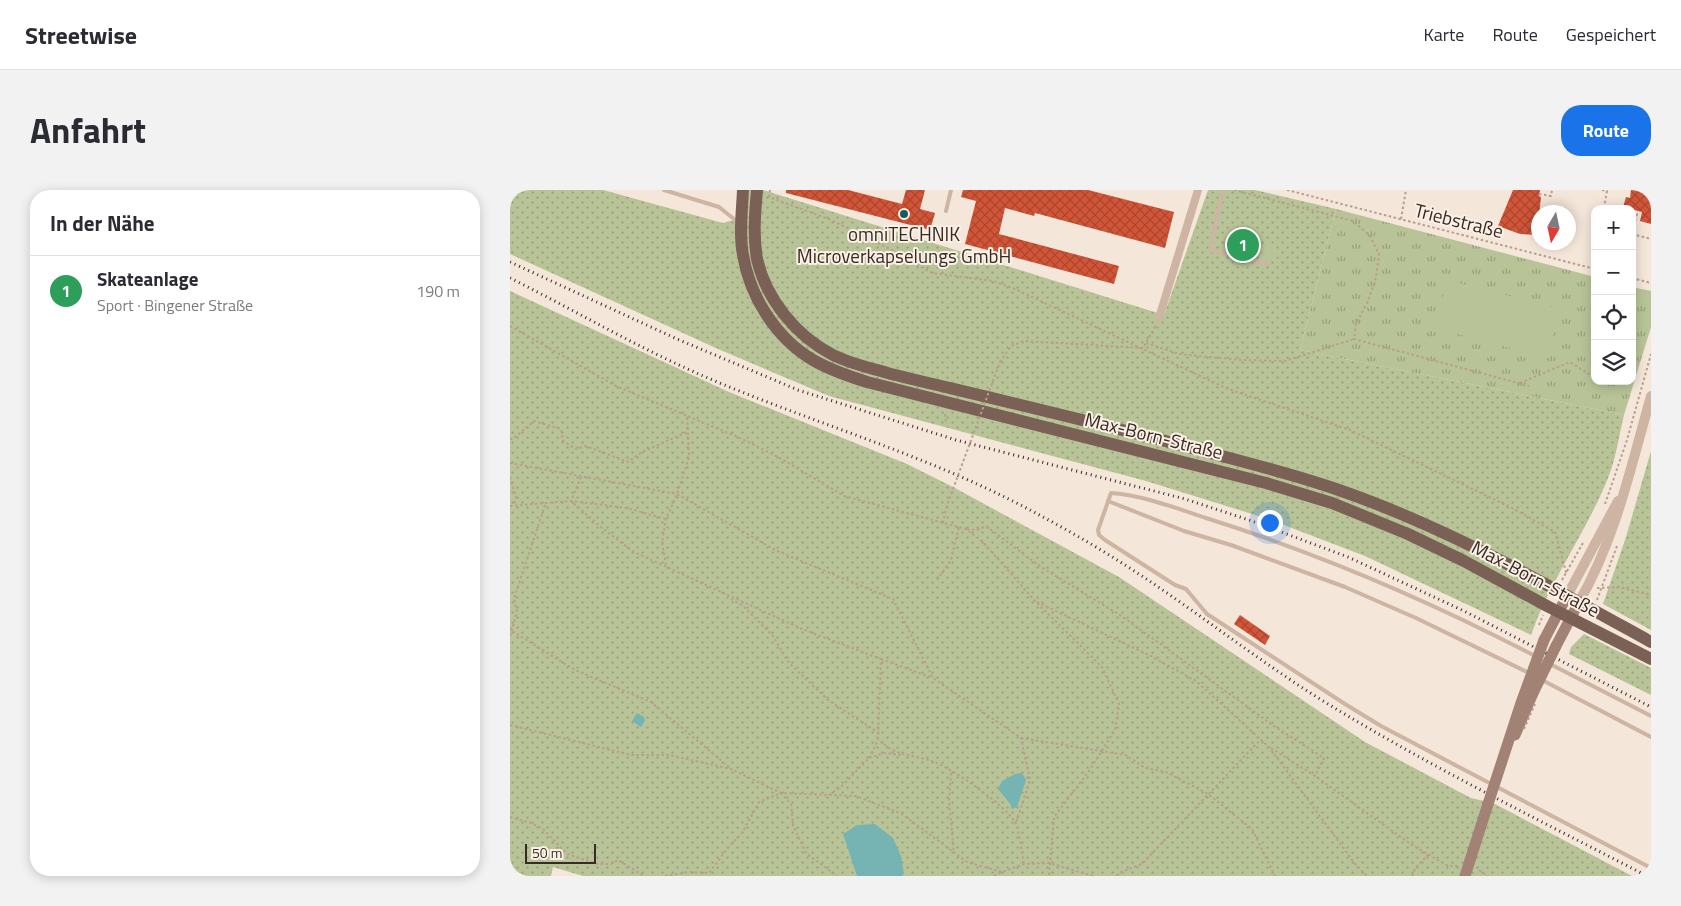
<!DOCTYPE html>
<html lang="de">
<head>
<meta charset="utf-8">
<style>
  body { margin:0; font-family:"Titillium Web",sans-serif; background:#f2f2f3; color:#2b2b33 }
  .controls { position:absolute; right:15px; top:15px; display:grid; overflow:hidden; border-radius:10px; box-shadow:0 2px 12px #0003 }
  .controls button { width:45px; height:45px; display:grid; place-items:center; padding:0; border:0; border-bottom:1px solid #e1e1e2; background:#fff; color:#2b2b33; font:25px sans-serif }
  .compass { position:absolute; left:1021px; top:15px; width:45px; height:45px; border-radius:50%; background:#fff; box-shadow:0 2px 12px #0003; rotate:189deg }
  .scale { position:absolute; left:15px; bottom:12px; width:71px; box-sizing:border-box; padding-left:5px; border:2px solid #382b26; border-top:0; font-size:14px; line-height:18px; white-space:nowrap; color:#382b26; -webkit-text-stroke:4px #fbf0e5; paint-order:stroke }
  .you { position:absolute; left:759px; top:332px; width:18px; height:18px; margin:-12px; border:4px solid #fff; border-radius:50%; background:#1a73e8; box-shadow:0 0 0 8px #1a73e833 }
  .badge { display:grid; place-items:center; width:32px; height:32px; border-radius:50%; background:#1a73e8; color:#fff; font-size:16px; font-weight:700 }
  .pin { position:absolute; translate:-50% -50%; border:2px solid #fff; box-shadow:0 1px 5px #0006 }
  .list { margin:0; padding:0; list-style:none }
  h2 { display:flex; justify-content:space-between; align-items:center; height:65px; margin:0; padding:0 20px; font-size:21px }
  h2 small { font-size:16px; font-weight:400; color:#7c7c81 }
  .list li { display:grid; grid-template-columns:32px 1fr auto; gap:15px; align-items:center; box-sizing:border-box; height:70px; padding:0 20px; border-top:1px solid #e1e1e2 }
  .list b { display:block; font-size:19px; white-space:nowrap }
  .list p { margin:0; font-size:16px; white-space:nowrap; color:#7c7c81 }
  .list em { font-size:16px; font-style:normal; color:#7c7c81 }
  .icon { flex:none; width:28px; height:28px; fill:none; stroke:currentColor; stroke-width:2; stroke-linecap:round; stroke-linejoin:round }
  .map { position:relative; flex:none; width:1141px; height:686px; overflow:hidden; border-radius:20px }
  header { display:flex; align-items:center; gap:30px; box-sizing:border-box; height:70px; padding:0 25px; background:#fff; border-bottom:1px solid #e1e1e2 }
  header strong { font-size:24px }
  nav { display:flex; gap:28px; margin-inline-start:auto; font-size:18px }
  .intro { display:flex; align-items:center; justify-content:space-between; box-sizing:border-box; height:120px; padding:0 30px }
  h1 { margin:0; font-size:35px }
  .button { padding:12px 22px; border-radius:20px; background:#1a73e8; color:#fff; font-size:18px; font-weight:700 }
  main { display:flex; gap:30px; padding:0 30px }
  aside { flex:1; background:#fff; border-radius:20px; box-shadow:0 2px 12px #0003 }
  .map>svg:first-child { display:block }
</style>
</head>
<body>
<header>
<strong>Streetwise</strong>
<nav><a>Karte</a><a>Route</a><a>Gespeichert</a></nav>
</header>
<div class="intro"><h1>Anfahrt</h1><a class="button">Route</a></div>
<main>
<aside>
<h2>In der Nähe<small></small></h2>
<ul class="list">
<li><span class="badge" style="background:#2e9e5b">1</span><div><b>Skateanlage</b><p>Sport · Bingener Straße</p></div><em>190 m</em></li>
</ul>
</aside>
<div class="map">
<svg width="1141" height="686" viewBox="0 0 1141 686">
  <defs>
    <pattern id="grass-dots" width="8" height="8" patternUnits="userSpaceOnUse" patternTransform="scale(1.25)"><rect width="8" height="8" fill="#b8c497"/><path d="M2 2h.1M6 6h.1" fill="none" stroke="#979f7b" stroke-width="1.8" stroke-linecap="round"/></pattern>
    <pattern id="park-tufts" width="24" height="20" patternUnits="userSpaceOnUse" patternTransform="scale(1.25)"><rect width="24" height="20" fill="#b8c497"/><path d="M3 7l-1-3M5 7V3M7 7l1-3M15 17l-1-3M17 17v-4M19 17l1-3" fill="none" stroke="#979f7b"/></pattern>
    <pattern id="building-cross-hatch" width="8" height="8" patternUnits="userSpaceOnUse" patternTransform="scale(1.25)"><rect width="8" height="8" fill="#d25538"/><path d="M0 0l8 8M0 8l8-8" fill="none" stroke="#ab472f"/></pattern>
  </defs>
  <rect width="100%" height="100%" fill="#f4e6d9"/>
  <!-- grass -->
  <g fill="url(#grass-dots)">
    <path d="M0 0H93L213 33 237 26 239 0H253L654 125 698 0H745L826 19 790 160 1114 225C1109 245 1106 269 1098 288 1076 343 1040 390 1021 445L855 366 758 329 636 291 319 206 208 159 0 64Z"/>
    <polygon points="0,101 219,202 397,274 443,297 609,387 855,552 961,608 983,613 1122,686 73,686 43,677 41,686 0,686"/>
    <polygon points="1141,261 1141,440 1093,414 1116,347"/>
    <polygon points="1074,444 1141,478 1141,505 1059,464 1061,457"/>
  </g>
  <!-- park -->
  <polygon fill="url(#park-tufts)" points="826,19 1085,87 1085,191 1122,191 1122,97 1141,101 1141,137 1114,225 790,160"/>
  <!-- garden -->
  <g fill="#b8c497">
    <polygon points="721,44 748,49 745,65 718,60"/>
    <polygon points="762,53 771,64 759,73 751,61"/>
    <polygon points="937,90 1050,119 1038,168 925,138"/>
  </g>
  <!-- water -->
  <g fill="#75b4b3">
    <polygon points="127,523 134,527 135,531 131,537 122,531"/>
    <polygon points="512,583 516,590 507,617 501,619 501,615 488,599 492,591 505,584"/>
    <polygon points="365,634 383,648 391,666 394,684 392,686 347,686 333,644 347,635"/>
  </g>
  <!-- building -->
  <g fill="url(#building-cross-hatch)">
    <polygon points="276,0 338,0 392,14 396,0 415,0 410,19 425,23 420,40 276,3"/>
    <polygon points="453,0 578,0 664,22 655,58 525,23 524,26 495,18 489,44 609,76 604,94 455,54 466,11 451,7"/>
    <polygon points="1003,0 1030,0 1029,6 1031,7 1027,45 1010,44 988,36"/>
    <polygon points="1121,0 1141,0 1141,34 1130,31 1132,22 1113,17 1116,7 1120,8"/>
    <polygon points="730,425 760,446 755,455 724,434"/>
  </g>
  <g fill="none" stroke-linecap="round" stroke-linejoin="round">
    <!-- path -->
    <g stroke="#b99e8d" stroke-width="2" stroke-dasharray="2.5 2.5" stroke-linecap="butt">
      <polyline points="260,0 259,7 321,30 386,62 422,83 483,91 505,99 718,199 840,240 1004,319 1045,342 1056,382 1058,384"/>
      <polyline points="724,0 843,31 860,46 869,64 866,88 858,111 846,134 844,149 1019,196"/>
      <polyline points="777,0 1085,79"/>
      <polyline points="1092,0 1097,1 1094,17 1101,19"/>
      <polyline points="1029,4 1041,6 1042,0"/>
      <polyline points="1122,23 1127,24 1122,42"/>
      <polyline points="891,29 896,0"/>
      <polyline points="1122,44 1141,49"/>
      <polyline points="1122,88 1141,93"/>
      <polyline points="0,136 106,196 228,247 270,268 334,306 456,339 473,352 525,411 592,477 609,514 605,540 579,581 544,627 539,686"/>
      <polyline points="636,153 669,164 731,170 775,171 844,149"/>
      <polyline points="490,172 501,156 514,151 633,158 646,135"/>
      <polyline points="1010,193 1060,172 1082,186"/>
      <polyline points="435,224 436,234"/>
      <polyline points="0,249 3,249 24,231 51,239 53,251 66,259 76,256 118,272 132,262 177,242"/>
      <polyline points="0,273 167,304 267,361 383,409 423,488 511,548 520,590 506,633"/>
      <polyline points="0,287 6,307 4,315"/>
      <polyline points="71,287 61,311 117,318 156,329"/>
      <polyline points="1095,314 1117,250 1141,164"/>
      <path d="M0 316 61 311 92 338 124 362 292 439 371 469 368 549C387 568 403 564 425 572 445 581 493 613 505 632 509 638 512 665 514 674"/>
      <polyline points="433,333 436,318"/>
      <polyline points="457,339 467,340 476,336 531,377 610,425 764,536 814,568 805,586"/>
      <polyline points="156,375 152,352 156,329 167,304 179,267 177,225"/>
      <polyline points="427,390 441,370 449,337"/>
      <polyline points="1052,390 1074,351"/>
      <polyline points="1087,398 1109,397 1141,405"/>
      <polyline points="221,409 233,416 263,446 279,473 318,510 369,543"/>
      <polyline points="1087,410 1107,356"/>
      <polyline points="527,412 639,465 686,491 759,557 846,675 857,686"/>
      <polyline points="1029,435 1033,425"/>
      <polyline points="0,437 2,441 65,480 141,512 219,577"/>
      <polyline points="0,446 7,422 4,409 35,315"/>
      <polyline points="371,469 423,488"/>
      <polyline points="0,535 121,565 159,565 221,579 271,603 346,606 392,624 457,672 492,682 514,674 539,673 583,686"/>
      <polyline points="511,548 616,565 635,578 656,582 698,604 742,639 765,686"/>
      <polyline points="761,558 805,586 902,655 938,676 948,676"/>
      <polyline points="359,568 368,550"/>
      <polyline points="441,583 439,610 444,663"/>
      <polyline points="319,605 332,596 359,568 374,563 391,565"/>
      <polyline points="0,627 21,633 33,639 57,664 88,674 101,674 108,670 134,686"/>
      <polyline points="969,680 978,686"/>
      <polyline points="155,686 179,682 199,683 217,659 232,643 249,612 271,603 281,614 283,635 296,663 327,686"/>
      <polyline points="484,686 492,682"/>
      <polyline points="607,686 609,683 632,674 750,550"/>
      <polyline points="902,686 906,677 919,664"/>
    </g>
    <!-- service -->
    <g stroke="#cdb4a3" stroke-width="4">
      <polyline points="154,0 209,17 229,33"/>
      <polyline points="713,0 700,60 757,74"/>
      <polyline points="436,21 441,0"/>
      <polyline points="598,311 674,341 721,355 835,397 906,428 1019,483"/>
      <path d="M1027 467C920 411 810 364 696 328 669 319 628 304 601 303L588 340 589 345 595 350 665 395 676 399 697 424 835 514 871 536 1141 678"/>
      <polyline points="1040,474 1141,526"/>
      <polyline points="1032,490 1141,547"/>
    </g>
    <!-- minor -->
    <polyline stroke="#cdb4a3" stroke-width="8" points="649,128 688,0"/>
    <!-- tertiary -->
    <g stroke="#cdb4a3" stroke-width="10">
      <polyline points="1057,406 1108,311"/>
      <path d="M1069 412C1106 348 1121 276 1141 206"/>
    </g>
    <!-- secondary -->
    <g stroke="#a18274" stroke-width="11">
      <polyline points="1034,450 1057,406"/>
      <polyline points="1046,456 1069,412"/>
      <polyline points="1005,545 1023,503"/>
      <polyline points="955,686 978,614"/>
    </g>
    <!-- primary -->
    <g stroke="#7b6055" stroke-width="12">
      <path d="M233 0C232 22 229 44 233 65 240 107 266 148 303 170 320 180 338 186 357 192L756 293 822 313 898 344 954 371 1037 416 1141 469"/>
      <path d="M247 0C245 23 243 46 247 69 256 109 286 146 323 165 341 174 361 178 381 184 485 209 589 233 693 261 738 273 783 284 826 299 937 337 1040 396 1141 452"/>
    </g>
    <!-- rail -->
    <g stroke="#382b26" stroke-width="3" stroke-dasharray="1 4" stroke-linecap="butt">
      <polyline points="0,72 167,149 288,200 446,250 675,309 739,330 838,367 954,421 1141,517"/>
      <path d="M0 88C64 120 125 156 191 185 299 232 415 264 520 320 552 337 584 355 615 375 684 419 748 471 818 514 921 577 1029 630 1137 686"/>
    </g>
    <!-- path-bridge -->
    <g stroke="#b99e8d" stroke-width="2" stroke-dasharray="2.5 2.5" stroke-linecap="butt">
      <polyline points="436,318 490,172"/>
      <polyline points="1014,539 1025,514"/>
    </g>
    <!-- secondary-bridge -->
    <g stroke="#a18274" stroke-width="11">
      <polyline points="1023,503 1046,456"/>
      <polyline points="978,614 1011,513 1034,450"/>
    </g>
  </g>
  <!-- markers -->
  <circle fill="#175c5d" stroke="#fbf0e5" stroke-width="2" cx="394" cy="24" r="5"/>
  <g text-anchor="middle" dominant-baseline="central" stroke-width="4" stroke-linejoin="round" paint-order="stroke">
    <!-- street labels -->
    <g font-size="19" fill="#382b26" stroke="#fbf0e5">
      <text transform="translate(949 30) rotate(14)">Triebstraße</text>
      <text transform="translate(644 245) rotate(14)">Max-Born-Straße</text>
      <text transform="translate(1026 388) rotate(28)">Max-Born-Straße</text>
    </g>
    <!-- poi labels -->
    <g font-size="19" fill="#382b26" stroke="#fbf0e5">
      <text x="394" y="43">omniTECHNIK<tspan x="394" dy="22">Microverkapselungs GmbH</tspan></text>
    </g>
  </g>
</svg>
<div class="controls">
<button>+</button>
<button>−</button>
<button><svg class="icon" aria-label="locate" viewBox="0 0 24 24"><circle cx="12" cy="12" r="6"/><path d="M12 2v4M12 18v4M2 12h4M18 12h4"/></svg></button>
<button><svg class="icon" aria-label="layers" viewBox="0 0 24 24"><path d="M12 4l9 5-9 5-9-5zM3 14l9 5 9-5"/></svg></button>
</div>
<svg class="compass" viewBox="-18 -18 36 36"><path d="M0-13l5 13h-10z" fill="#e53935"/><path d="M0 13l5-13h-10z" fill="#7c7c81"/></svg>
<div class="scale">50 m</div>
<div class="you"></div>
<div class="pin badge" style="left:733px;top:55px;background:#2e9e5b">1</div>
</div>
</main>
</body>
</html>
